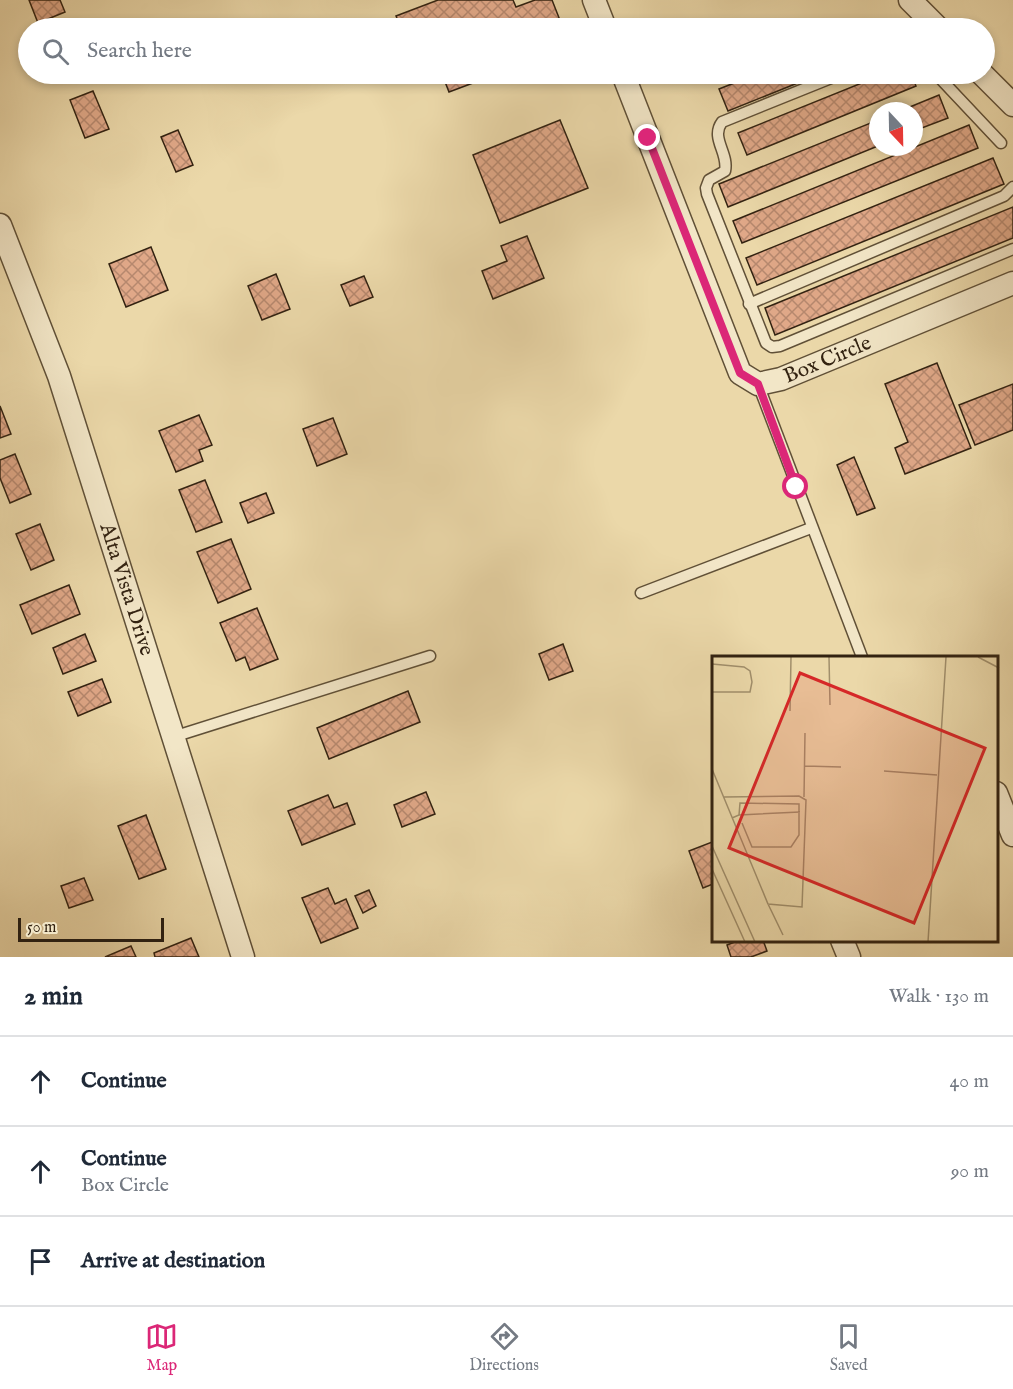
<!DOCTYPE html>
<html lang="en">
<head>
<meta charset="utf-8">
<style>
  body { margin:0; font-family:"IM FELL English",serif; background:#f6f6f7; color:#1f2937 }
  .compass { position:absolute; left:869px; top:102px; width:54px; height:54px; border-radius:50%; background:#fff; box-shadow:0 3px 9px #0003; rotate:158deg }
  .scale { position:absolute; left:18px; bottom:15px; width:146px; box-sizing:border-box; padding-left:6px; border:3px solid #322211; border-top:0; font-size:16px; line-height:21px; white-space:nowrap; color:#322211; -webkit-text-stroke:4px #f2e6c7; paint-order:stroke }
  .stop { position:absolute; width:18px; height:18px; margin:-14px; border:4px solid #db2777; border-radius:50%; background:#fff }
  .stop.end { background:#db2777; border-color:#fff; box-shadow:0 2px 6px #0008 }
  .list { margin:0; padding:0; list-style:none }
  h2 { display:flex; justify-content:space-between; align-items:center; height:78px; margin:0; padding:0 24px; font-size:26px }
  h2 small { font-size:20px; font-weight:400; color:#747a83 }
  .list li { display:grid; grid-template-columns:39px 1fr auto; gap:18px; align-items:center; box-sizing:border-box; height:90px; padding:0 24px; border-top:2px solid #e0e1e3 }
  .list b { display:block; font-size:22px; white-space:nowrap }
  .list p { margin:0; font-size:20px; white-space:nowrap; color:#747a83 }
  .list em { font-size:20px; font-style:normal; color:#747a83 }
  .icon { flex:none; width:33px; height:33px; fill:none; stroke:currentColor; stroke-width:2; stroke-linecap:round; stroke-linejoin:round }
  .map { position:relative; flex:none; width:1013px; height:957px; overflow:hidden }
  .search { position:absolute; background:#fff; box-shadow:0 3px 9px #0003; left:18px; right:18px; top:18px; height:66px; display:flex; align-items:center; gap:15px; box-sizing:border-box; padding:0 21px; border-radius:33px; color:#747a83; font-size:22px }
  .sheet { height:348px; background:#fff }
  nav { display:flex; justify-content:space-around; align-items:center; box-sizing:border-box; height:84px; border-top:2px solid #e0e1e3; background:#fff; font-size:16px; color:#747a83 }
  nav a { display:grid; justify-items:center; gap:3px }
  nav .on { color:#db2777 }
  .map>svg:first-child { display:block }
</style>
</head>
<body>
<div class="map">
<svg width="1013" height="957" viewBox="0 0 1013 957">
  <defs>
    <pattern id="building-cross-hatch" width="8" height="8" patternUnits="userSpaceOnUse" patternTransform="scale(1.5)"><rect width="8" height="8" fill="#e0a888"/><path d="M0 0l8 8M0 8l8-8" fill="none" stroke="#b6886e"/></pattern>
  </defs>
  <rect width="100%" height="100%" fill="#ebd8a9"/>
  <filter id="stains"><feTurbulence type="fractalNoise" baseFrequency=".00333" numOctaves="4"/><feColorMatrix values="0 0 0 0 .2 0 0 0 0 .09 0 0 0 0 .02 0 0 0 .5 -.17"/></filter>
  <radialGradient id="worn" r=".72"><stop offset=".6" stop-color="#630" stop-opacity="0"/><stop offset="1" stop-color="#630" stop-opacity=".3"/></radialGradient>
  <!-- building -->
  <g fill="url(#building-cross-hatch)" stroke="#322211" stroke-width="1.5">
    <polygon points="29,0 60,0 65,12 38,23"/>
    <polygon points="438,0 513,0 516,7 535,0 552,0 563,28 401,28 396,16"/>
    <polygon points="442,74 497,74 449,92"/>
    <polygon points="757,74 820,74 728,111 719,89"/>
    <polygon points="884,74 911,74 916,86 747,155 738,133"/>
    <polygon points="93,91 109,129 85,138 70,100"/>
    <polygon points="939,95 948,118 914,131 914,111 900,111"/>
    <polygon points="560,120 588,188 500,223 473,155"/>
    <polygon points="878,120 878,146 728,207 719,184"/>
    <polygon points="969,125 978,148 742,243 733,221"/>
    <polygon points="178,130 193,165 176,172 161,137"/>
    <polygon points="993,158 1004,184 757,285 746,258"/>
    <polygon points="1013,207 1013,238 775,335 765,308"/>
    <polygon points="527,236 544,278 493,299 482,271 507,261 501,246"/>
    <polygon points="151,247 168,290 126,307 109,264"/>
    <polygon points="276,274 290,309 262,320 248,286"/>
    <polygon points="364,276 373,297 350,306 341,285"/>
    <polygon points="937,363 971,448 905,474 895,448 908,442 885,384"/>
    <polygon points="1013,384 1013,430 975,445 959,405"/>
    <polygon points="0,406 11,434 0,438"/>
    <polygon points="199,415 212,445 199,450 203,461 176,472 159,431"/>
    <polygon points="333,418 347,454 317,466 303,429"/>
    <polygon points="15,454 31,494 10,503 0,478 0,460"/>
    <polygon points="854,457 875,508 857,515 837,465"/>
    <polygon points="205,480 222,522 196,532 179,490"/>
    <polygon points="266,493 274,513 248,523 240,503"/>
    <polygon points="40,524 54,560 31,570 16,534"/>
    <polygon points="231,539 251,589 218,603 197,552"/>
    <polygon points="69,585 80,614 32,634 20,605"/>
    <polygon points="257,608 278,659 250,670 245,657 236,661 220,623"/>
    <polygon points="85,634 96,661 63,674 53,648"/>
    <polygon points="563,644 573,671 549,680 539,654"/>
    <polygon points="102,679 111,702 78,716 68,692"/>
    <polygon points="408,691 420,722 329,759 317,728"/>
    <polygon points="426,792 435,814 402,827 394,805"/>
    <polygon points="328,795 334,808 347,803 355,824 302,845 288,811"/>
    <polygon points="146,815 166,869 139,879 118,826"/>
    <polygon points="712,842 713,884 703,888 689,851"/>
    <polygon points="84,878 93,900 69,908 61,886"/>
    <polygon points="328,888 335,904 346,899 358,928 321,943 302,898"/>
    <polygon points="369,890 376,906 363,913 355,896"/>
    <polygon points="191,938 199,957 155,957 154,953"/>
    <polygon points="740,940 763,940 767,951 751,957 731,957 727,945"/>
    <polygon points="131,946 136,957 105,957"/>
  </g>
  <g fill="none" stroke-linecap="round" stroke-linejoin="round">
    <!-- service casing -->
    <g stroke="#605037" stroke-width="13">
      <g id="service">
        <path d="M841 74 722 122C710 138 729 153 725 171L709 180 706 188 707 194 766 343 772 347 780 346 1013 249"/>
        <polyline points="936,74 1001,143"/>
        <polyline points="749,304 1004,196 1013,187"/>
        <polyline points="758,384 862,657"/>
        <polyline points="641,593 811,528"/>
        <polyline points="173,737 430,656"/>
      </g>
    </g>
    <!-- minor casing -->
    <g stroke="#605037" stroke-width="25">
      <g id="minor">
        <polyline points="594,0 605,28"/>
        <polyline points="910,0 938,28"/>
        <path id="s1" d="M623 74 740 373 758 384 781 379 1013 283"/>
        <polyline points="982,74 1013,105"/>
        <path id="s2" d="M0 225 59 376 243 957"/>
        <polyline points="996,793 1013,835"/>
        <polyline points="842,940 849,957"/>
      </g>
    </g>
    <!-- service -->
    <use href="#service" stroke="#f2e6c7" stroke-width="10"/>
    <!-- minor -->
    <use href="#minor" stroke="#f2e6c7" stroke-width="22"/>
  </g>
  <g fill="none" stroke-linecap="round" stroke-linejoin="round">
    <!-- route -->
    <polyline stroke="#db2777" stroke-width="8" points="648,138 740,373 758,384 796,487"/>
  </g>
  <g text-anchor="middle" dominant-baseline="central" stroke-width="5" stroke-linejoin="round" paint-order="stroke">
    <!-- street labels -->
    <g font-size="21" fill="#322211" stroke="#f2e6c7">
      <text stroke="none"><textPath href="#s1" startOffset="416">Box Circle</textPath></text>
      <text stroke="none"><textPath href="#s2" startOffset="386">Alta Vista Drive</textPath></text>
    </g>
  </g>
  <!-- overview -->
  <g transform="translate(712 656)">
    <rect width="286" height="286" fill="#ebd8a9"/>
    <path fill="none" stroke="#a18f6c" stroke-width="1.5" d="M117 1 118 49M266 1 287 12M0 8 32 11 38 15 40 26 38 36H0M78 55 79 1M93 110 129 111M0 113 56 248 90 251 94 144 87 140 12 141M172 115 225 119M92 141 93 77M27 159 88 156M20 162 27 159 28 147 87 148V179L79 191H40L30 167M0 190 43 286M0 213 33 286M56 248 71 279M216 286 234 1"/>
    <path fill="#d62828" fill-opacity="0.15" stroke="#d62828" stroke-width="3" d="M88 17 273 92 202 267 17 192Z"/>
    <rect width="286" height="286" fill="none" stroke="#322211" stroke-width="3"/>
  </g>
  <rect width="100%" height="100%" filter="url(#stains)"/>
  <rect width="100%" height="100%" fill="url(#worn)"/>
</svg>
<svg class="compass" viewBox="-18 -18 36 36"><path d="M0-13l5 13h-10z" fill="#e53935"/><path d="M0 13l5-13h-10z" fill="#747a83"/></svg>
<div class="scale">50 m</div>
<div class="stop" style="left:796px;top:487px"></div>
<div class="stop end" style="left:648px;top:138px"></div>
<div class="search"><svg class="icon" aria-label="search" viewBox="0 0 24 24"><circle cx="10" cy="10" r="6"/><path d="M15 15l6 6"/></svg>Search here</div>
</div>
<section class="sheet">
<h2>2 min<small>Walk · 130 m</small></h2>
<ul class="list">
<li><svg class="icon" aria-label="ahead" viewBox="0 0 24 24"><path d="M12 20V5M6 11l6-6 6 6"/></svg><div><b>Continue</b></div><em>40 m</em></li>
<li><svg class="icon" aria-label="ahead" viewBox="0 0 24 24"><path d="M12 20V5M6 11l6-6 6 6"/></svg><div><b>Continue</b><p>Box Circle</p></div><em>90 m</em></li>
<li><svg class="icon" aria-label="arrive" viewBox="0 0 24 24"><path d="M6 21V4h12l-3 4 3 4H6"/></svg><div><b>Arrive at destination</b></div></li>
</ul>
</section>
<nav>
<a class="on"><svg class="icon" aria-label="map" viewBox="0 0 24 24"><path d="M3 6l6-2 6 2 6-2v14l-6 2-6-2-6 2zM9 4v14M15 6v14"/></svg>Map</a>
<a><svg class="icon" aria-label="directions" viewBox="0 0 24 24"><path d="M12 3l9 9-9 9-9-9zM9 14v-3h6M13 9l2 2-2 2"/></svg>Directions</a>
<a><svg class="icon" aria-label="saved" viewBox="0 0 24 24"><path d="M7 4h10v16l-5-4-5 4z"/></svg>Saved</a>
</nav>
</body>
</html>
